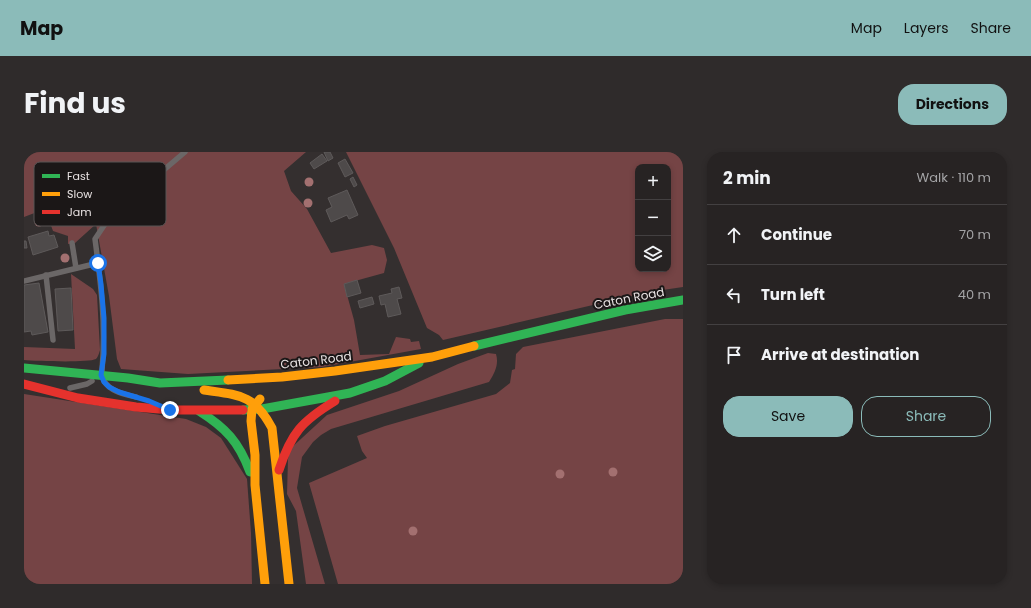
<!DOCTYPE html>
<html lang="en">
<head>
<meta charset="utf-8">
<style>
  body { margin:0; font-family:Poppins,sans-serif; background:#2f2b2b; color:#f1f3f6 }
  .controls { position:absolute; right:12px; top:12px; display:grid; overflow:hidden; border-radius:8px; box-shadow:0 2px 6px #0003 }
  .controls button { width:36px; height:36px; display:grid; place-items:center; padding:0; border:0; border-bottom:1px solid #434041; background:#272323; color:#f1f3f6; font:20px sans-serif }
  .stop { position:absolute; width:12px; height:12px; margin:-9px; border:3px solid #1a73e8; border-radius:50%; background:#fff }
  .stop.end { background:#1a73e8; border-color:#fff; box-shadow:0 1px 4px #0008 }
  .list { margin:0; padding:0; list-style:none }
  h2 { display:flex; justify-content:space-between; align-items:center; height:52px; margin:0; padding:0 16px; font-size:17px }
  h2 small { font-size:13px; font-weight:400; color:#a4a4a6 }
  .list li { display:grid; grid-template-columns:26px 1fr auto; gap:12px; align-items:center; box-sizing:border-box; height:60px; padding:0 16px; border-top:1px solid #434041 }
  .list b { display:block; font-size:15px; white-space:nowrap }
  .list em { font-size:13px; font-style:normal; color:#a4a4a6 }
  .actions { display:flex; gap:8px; padding:12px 16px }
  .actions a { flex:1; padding:9px 0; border:1px solid #8bbbb9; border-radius:16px; text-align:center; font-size:14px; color:#8bbbb9 }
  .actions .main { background:#8bbbb9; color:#111 }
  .icon { flex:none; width:22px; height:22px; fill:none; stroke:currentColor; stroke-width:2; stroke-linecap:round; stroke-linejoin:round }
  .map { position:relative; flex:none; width:659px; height:432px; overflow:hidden; border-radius:16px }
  header { display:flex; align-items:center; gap:24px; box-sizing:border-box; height:56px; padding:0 20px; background:#8bbbb9; color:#111 }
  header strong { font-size:19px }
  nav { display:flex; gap:22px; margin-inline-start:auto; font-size:14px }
  .intro { display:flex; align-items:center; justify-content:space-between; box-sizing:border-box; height:96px; padding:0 24px }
  h1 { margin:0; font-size:28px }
  .button { padding:10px 18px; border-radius:16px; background:#8bbbb9; color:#111; font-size:14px; font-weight:700 }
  main { display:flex; gap:24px; padding:0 24px }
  aside { flex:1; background:#272323; border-radius:16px; box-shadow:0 2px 6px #0003 }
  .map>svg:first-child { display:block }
</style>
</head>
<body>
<header>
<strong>Map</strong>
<nav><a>Map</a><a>Layers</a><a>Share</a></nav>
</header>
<div class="intro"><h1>Find us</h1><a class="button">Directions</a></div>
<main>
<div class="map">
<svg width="659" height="432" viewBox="0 0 659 432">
  <rect width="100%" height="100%" fill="#342f2f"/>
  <!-- green -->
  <g fill="#754445" fill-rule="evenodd">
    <polygon points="0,0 282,0 260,19 267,39 283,57 307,101 348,93 360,96 363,108 360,121 320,132 330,168 336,203 365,202 372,185 386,187 387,190 395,189 397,197 298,215 164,222 97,217 93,207 85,144 72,72 51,91 44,92 44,84 29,79 21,57 0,65"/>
    <path d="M322 0H659V135L625 140 419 188 415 183 403 176 370 96ZM614 15H644V117H614Z"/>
    <path d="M47 122 69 137 73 143 76 198C75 201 74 205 72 207 64 211 11 209 0 208V195L51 197Z"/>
    <polygon points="641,167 659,167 659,432 314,432 285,331 343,306 338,299 333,284 361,274 472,242 486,231 488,218 491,217 492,202 499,195"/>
    <path d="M464 201 472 202C475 212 471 221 465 230L307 277 297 283 289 290 278 305 273 336 301 432H282L272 359 263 342 264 307 266 297 303 263 375 239 434 212Z"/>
    <polygon points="0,242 162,267 182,275 197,286 223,327 227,381 228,432 0,432"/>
  </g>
  <!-- building -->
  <g fill="#4e4a4a" stroke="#5e5a5a">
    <polygon points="300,0 306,0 309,6 304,9"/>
    <polygon points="298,2 303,9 290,17 286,11"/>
    <polygon points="321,7 329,21 321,25 314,11"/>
    <polygon points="329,25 333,33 330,35 326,27"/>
    <polygon points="323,38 334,63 325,67 323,63 307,70 302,58 308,55 304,46"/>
    <polygon points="24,79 25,84 30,83 34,95 9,103 4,85"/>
    <polygon points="0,89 2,89 3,96 0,96"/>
    <polygon points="333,128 337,141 323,145 320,132"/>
    <polygon points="15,131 24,180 8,183 7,179 0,180 0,133"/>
    <polygon points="375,135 378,146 373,147 377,162 364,165 361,152 357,153 355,144 368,141 367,137"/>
    <polygon points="47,136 49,178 34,179 31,137"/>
    <polygon points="348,145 350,152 336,156 334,149"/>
  </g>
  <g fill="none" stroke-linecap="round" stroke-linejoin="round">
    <!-- lane -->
    <g stroke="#6b6767" stroke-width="5.5">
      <polyline points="48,91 52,116"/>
      <polyline points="22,123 29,188"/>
      <polyline points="0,129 74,111"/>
      <path d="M78 219C82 172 77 133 71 87L83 69 108 45 161 0"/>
      <path d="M80 229C87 240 100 242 112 245"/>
      <polyline points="46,236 63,232 68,229"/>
    </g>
    <!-- fast -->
    <g stroke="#30b455" stroke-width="9">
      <polyline points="450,194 601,158 659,148"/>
      <polyline points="0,216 104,226 136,231 204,228"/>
      <polyline points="219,258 238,257 326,241 361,229 395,211"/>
      <path d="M175 259C202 276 215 290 226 320"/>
    </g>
    <!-- slow -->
    <g stroke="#ff9f0a" stroke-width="9">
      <polyline points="204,228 258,225 311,219 408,205 450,194"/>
      <path d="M180 238C215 243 230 242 248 276L265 432"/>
      <polyline points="236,247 228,257 227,269 231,303 231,333 241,432"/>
    </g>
    <!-- jam -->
    <g stroke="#e5322d" stroke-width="9">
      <polyline points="0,232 54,246 112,255 146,258 219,258"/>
      <path d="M255 318C267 281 278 269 311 249"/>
    </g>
  </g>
  <!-- trees -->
  <g fill="#a37070">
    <circle cx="285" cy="30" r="4.5"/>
    <circle cx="284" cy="51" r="4.5"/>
    <circle cx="15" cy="70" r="4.5"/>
    <circle cx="41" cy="106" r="4.5"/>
    <circle cx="589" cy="320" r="4.5"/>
    <circle cx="536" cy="322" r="4.5"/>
    <circle cx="389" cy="379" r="4.5"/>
  </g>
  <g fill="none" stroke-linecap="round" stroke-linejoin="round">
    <!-- route -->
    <polyline stroke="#1a73e8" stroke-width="5" points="74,111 77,132 80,166 80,202 77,223 80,230 85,235 95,240 125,249 146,258"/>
  </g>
  <g text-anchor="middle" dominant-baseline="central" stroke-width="4" stroke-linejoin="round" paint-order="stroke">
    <!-- street labels -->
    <g font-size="12" fill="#e8e2e2" stroke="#1b1717">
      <text transform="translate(605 146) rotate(-11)">Caton Road</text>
      <text transform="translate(292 208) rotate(-7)">Caton Road</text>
    </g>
  </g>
  <!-- legend -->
  <rect x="10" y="10" width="132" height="64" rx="6" fill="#1b1717" stroke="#585454" stroke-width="1"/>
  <rect x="18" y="22" width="18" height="4" fill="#30b455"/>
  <rect x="18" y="40" width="18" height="4" fill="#ff9f0a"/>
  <rect x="18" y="58" width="18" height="4" fill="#e5322d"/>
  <g font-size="11" fill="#e8e2e2">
    <text x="43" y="28">Fast</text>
    <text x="43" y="46">Slow</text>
    <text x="43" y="64">Jam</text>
  </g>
</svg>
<div class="controls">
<button>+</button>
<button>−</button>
<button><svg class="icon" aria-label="layers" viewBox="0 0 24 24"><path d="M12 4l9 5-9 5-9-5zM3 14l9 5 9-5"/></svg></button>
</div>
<div class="stop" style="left:74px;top:111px"></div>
<div class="stop end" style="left:146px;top:258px"></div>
</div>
<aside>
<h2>2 min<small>Walk · 110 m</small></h2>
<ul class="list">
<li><svg class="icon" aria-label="ahead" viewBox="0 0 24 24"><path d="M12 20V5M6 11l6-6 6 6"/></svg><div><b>Continue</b></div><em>70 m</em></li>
<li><svg class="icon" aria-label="left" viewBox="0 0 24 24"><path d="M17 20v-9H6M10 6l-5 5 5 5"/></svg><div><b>Turn left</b></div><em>40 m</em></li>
<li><svg class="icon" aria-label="arrive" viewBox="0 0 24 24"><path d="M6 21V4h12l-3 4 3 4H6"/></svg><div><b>Arrive at destination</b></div></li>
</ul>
<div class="actions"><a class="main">Save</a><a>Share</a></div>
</aside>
</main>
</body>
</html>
